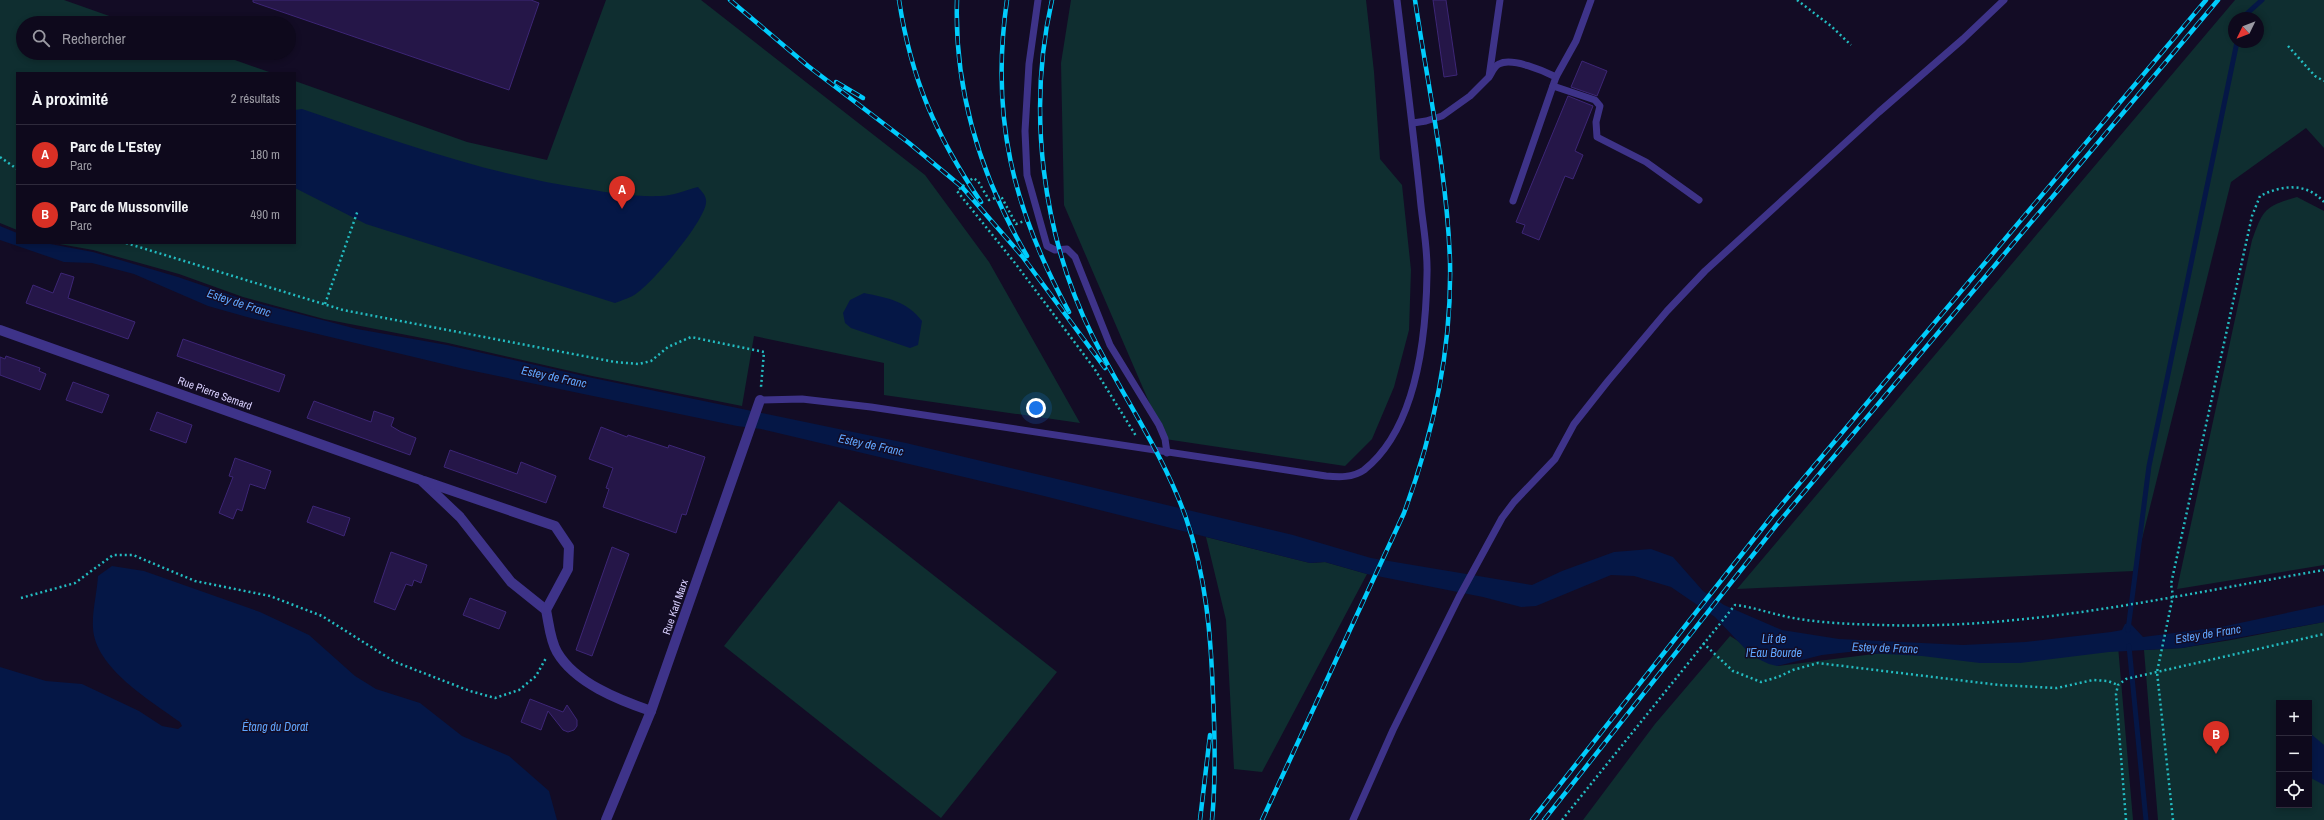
<!DOCTYPE html>
<html lang="fr">
<head>
<meta charset="utf-8">
<style>
  body { margin:0; font-family:"Archivo Narrow",sans-serif; background:#1c1729; color:#f1f3f6 }
  .controls { position:absolute; right:12px; bottom:12px; display:grid; overflow:hidden; border-radius:0px; box-shadow:0 2px 6px #0003 }
  .controls button { width:36px; height:36px; display:grid; place-items:center; padding:0; border:0; border-bottom:1px solid #2e2a3b; background:#0e091c; color:#f1f3f6; font:20px sans-serif }
  .compass { position:absolute; left:2228px; top:12px; width:36px; height:36px; border-radius:50%; background:#0e091c; box-shadow:0 2px 6px #0003; rotate:227deg }
  .you { position:absolute; left:1036px; top:408px; width:14px; height:14px; margin:-10px; border:3px solid #fff; border-radius:50%; background:#1a73e8; box-shadow:0 0 0 6px #1a73e833 }
  .badge { display:grid; place-items:center; width:26px; height:26px; border-radius:50%; background:#d93025; color:#fff; font-size:13px; font-weight:700 }
  .pin { position:absolute; translate:-50% -33px; filter:drop-shadow(0 1px 2px #0008) }
  .pin::after { content:''; position:absolute; top:21px; width:14px; height:12px; background:inherit; clip-path:polygon(0 0,100% 0,50% 100%) }
  .list { margin:0; padding:0; list-style:none }
  h2 { display:flex; justify-content:space-between; align-items:center; height:52px; margin:0; padding:0 16px; font-size:17px }
  h2 small { font-size:13px; font-weight:400; color:#9b9aa3 }
  .list li { display:grid; grid-template-columns:26px 1fr auto; gap:12px; align-items:center; box-sizing:border-box; height:60px; padding:0 16px; border-top:1px solid #2e2a3b }
  .list b { display:block; font-size:15px; white-space:nowrap }
  .list p { margin:0; font-size:13px; white-space:nowrap; color:#9b9aa3 }
  .list em { font-size:13px; font-style:normal; color:#9b9aa3 }
  .icon { flex:none; width:22px; height:22px; fill:none; stroke:currentColor; stroke-width:2; stroke-linecap:round; stroke-linejoin:round }
  .map { position:relative; flex:none; width:2324px; height:820px; overflow:hidden }
  .search { position:absolute; background:#0e091c; box-shadow:0 2px 6px #0003; left:16px; top:16px; width:280px; height:44px; display:flex; align-items:center; gap:10px; box-sizing:border-box; padding:0 14px; border-radius:22px; color:#9b9aa3; font-size:15px }
  .panel { position:absolute; background:#0e091c; box-shadow:0 2px 6px #0003; left:16px; top:72px; width:280px; height:172px; border-radius:0px }
  .map>svg:first-child { display:block }
</style>
</head>
<body>
<div class="map">
<svg width="2324" height="820" viewBox="0 0 2324 820">
  <rect width="100%" height="100%" fill="#130c25"/>
  <!-- green -->
  <g fill="#0f2e30" fill-rule="evenodd">
    <polygon points="0,0 64,0 129,23 23,23 23,53 215,53 272,73 17,73 17,230 0,223"/>
    <polygon points="606,0 701,0 925,175 989,262 1080,423 884,395 884,363 754,336 742,406 592,376 448,343 324,319 243,297 179,274 93,250 54,243 295,243 295,81 467,142 547,160"/>
    <polygon points="1071,0 1366,0 1374,72 1380,159 1402,185 1411,270 1409,330 1394,387 1372,439 1345,466 1165,439 1064,205 1061,63"/>
    <path d="M2235 0H2324V148L2306 128 2231 182 2134 571 1737 589ZM2234 18H2258V42H2234Z"/>
    <path d="M2297 197 2324 211V565L2177 589 2252 240C2263 209 2265 206 2297 197Z"/>
    <polygon points="839,501 1057,672 941,818 724,646"/>
    <polygon points="1206,537 1310,563 1325,562 1367,574 1262,772 1234,769 1226,620"/>
    <path d="M2324 622V820H2158L2144 650 2182 648 2231 640ZM2279 703H2309V805H2279Z"/>
    <polygon points="1730,636 1778,666 1882,653 2118,646 2133,820 1583,820 1655,724"/>
  </g>
  <!-- water -->
  <g fill="#051746">
    <path d="M302 109C395 141 489 175 587 189 611 193 636 197 660 196 673 196 685 190 698 187 702 192 707 196 706 203 704 222 654 281 637 293 631 298 622 300 615 303L366 224 295 188V110Z"/>
    <polygon points="0,226 17,233 17,243 45,243 93,252 178,277 245,300 357,329 447,345 588,377 906,443 1293,535 1371,558 1532,585 1562,571 1614,552 1651,549 1673,557 1703,591 1724,605 1782,630 1839,639 1963,645 2025,642 2111,632 2122,630 2125,624 2130,623 2143,637 2221,627 2324,605 2324,622 2182,648 2109,652 2020,663 1980,663 1922,656 1849,652 1822,655 1777,666 1769,664 1752,656 1715,617 1671,587 1634,576 1611,575 1536,606 1521,607 1483,597 1367,574 1325,562 1310,563 1044,496 761,429 737,426 464,369 247,317 208,306 134,274 92,263 64,262 0,240"/>
    <path d="M864 293C888 298 907 301 922 321L918 345 910 348 851 328 845 323 843 313 850 300Z"/>
    <path d="M112 566 144 571 260 612 309 635 355 676 376 689 420 703 462 736 509 756 549 791 557 820H0V667L46 681 82 684 139 711 162 726 178 729 182 726 180 722C151 701 95 668 93 628 92 611 97 593 98 576Z"/>
    <polygon points="2311,734 2324,745 2324,785 2309,777 2309,736"/>
  </g>
  <g fill="none" stroke-linecap="round" stroke-linejoin="round">
    <!-- stream -->
    <g stroke="#051746" stroke-width="5">
      <polyline points="2242,18 2262,0"/>
      <polyline points="2128,630 2149,466 2237,42"/>
      <polyline points="2129,646 2146,820"/>
    </g>
  </g>
  <!-- building -->
  <g fill="#251648" stroke="#3d2676">
    <polygon points="253,0 531,0 539,3 509,90 253,2"/>
    <polygon points="1433,0 1446,0 1457,75 1444,77"/>
    <polygon points="1582,61 1607,71 1597,96 1571,87"/>
    <polygon points="1568,96 1593,106 1575,151 1583,155 1573,179 1565,176 1539,240 1522,233 1525,225 1516,222"/>
    <polygon points="61,273 74,277 68,298 135,322 128,339 26,303 33,285 53,293"/>
    <polygon points="183,339 285,375 279,392 177,356"/>
    <polygon points="6,356 40,368 39,371 46,374 40,390 0,375 0,357 5,359"/>
    <polygon points="73,382 109,395 102,413 66,400"/>
    <polygon points="314,401 371,422 374,411 394,418 391,426 401,432 416,438 410,455 307,418"/>
    <polygon points="157,412 192,425 186,443 150,430"/>
    <polygon points="601,427 627,437 628,435 668,448 669,445 705,457 686,515 682,514 676,533 603,507 609,489 606,488 613,468 589,459"/>
    <polygon points="450,450 517,474 521,462 556,476 546,503 444,467"/>
    <polygon points="235,458 271,471 265,489 250,484 242,511 237,509 233,519 219,513 233,477 229,476"/>
    <polygon points="313,506 350,518 344,536 307,522"/>
    <polygon points="612,547 629,554 592,656 576,650"/>
    <polygon points="391,552 427,565 421,583 414,580 412,586 406,584 395,610 374,602"/>
    <polygon points="470,598 506,612 499,629 463,615"/>
    <polygon points="530,699 563,712 567,705 577,720 577,726 574,730 568,732 563,730 548,711 541,730 521,722"/>
  </g>
  <g fill="none" stroke-linecap="round" stroke-linejoin="round">
    <!-- path -->
    <g stroke="#23bcc1" stroke-width="2.5" stroke-dasharray="2 3" stroke-linecap="butt">
      <polyline points="1797,0 1831,26 1851,45"/>
      <polyline points="2288,46 2315,76 2324,81"/>
      <polyline points="0,157 17,169"/>
      <polyline points="1027,220 1016,224 1001,196 989,200 978,181 973,178 957,191 1015,263 1094,368 1136,436"/>
      <polyline points="126,243 343,310 615,362 639,364 651,361 668,347 691,337 764,352 761,387"/>
      <polyline points="325,304 358,210"/>
      <polyline points="21,598 75,583 113,555 133,555 195,581 270,596 322,616 395,662 470,691 495,698 519,690 536,676 546,658"/>
      <polyline points="1703,643 1733,671 1761,682 1778,677 1793,670 1818,663 1999,685 2057,688 2093,680 2108,681 2118,685"/>
      <path d="M1562 820 1735 605C1753 607 1769 613 1788 617 1818 623 1850 624 1881 625 2030 630 2177 595 2324 570"/>
      <polyline points="2126,820 2116,694 2118,685 2126,679 2324,634"/>
      <path d="M2173 820 2157 672 2173 596 2171 584 2252 216 2260 196C2282 185 2306 182 2324 202"/>
    </g>
    <!-- lane -->
    <g stroke="#3e3389" stroke-width="7">
      <polyline points="1038,0 1029,64 1025,131 1027,175 1047,246 1055,250 1067,249 1075,257 1110,345 1159,425 1165,439 1167,453"/>
      <path d="M1489 77C1492 73 1494 66 1499 64 1512 57 1544 71 1556 77L1513 201"/>
      <polyline points="1556,77 1576,41 1591,0"/>
      <polyline points="1553,86 1595,100 1600,106 1596,122 1597,137 1646,162 1699,200"/>
      <polyline points="1413,123 1426,121 1442,116 1470,96 1489,77 1500,0"/>
      <path d="M760 400 802 399 871 407 1326 476C1338 477 1353 478 1364 470 1417 428 1426 337 1427 274 1428 248 1422 221 1420 196 1413 130 1405 65 1397 0"/>
      <polyline points="1353,820 1393,730 1459,597 1502,518 1514,502 1555,459 1574,424 1608,381 1667,311 1705,271 1879,112 1963,39 2004,0"/>
    </g>
    <!-- street -->
    <g stroke="#3e3389" stroke-width="10">
      <path d="M0 330 421 480 460 517 511 582 546 610C549 624 550 640 557 652 575 683 619 700 651 711"/>
      <polyline points="424,481 555,526 569,547 568,569 546,610"/>
      <polyline points="606,820 651,711 760,400"/>
    </g>
    <!-- rail casing -->
    <g stroke="#00ccfc" stroke-width="4.5">
      <g id="rail">
        <polyline points="730,0 808,66 909,143 962,187 1022,256 1105,368"/>
        <path d="M899 0C911 79 936 136 981 202"/>
        <path d="M957 0C954 92 981 177 1027 256"/>
        <path d="M1007 0C990 117 1013 209 1069 312"/>
        <path d="M1052 0C1027 110 1042 234 1092 335 1123 397 1163 453 1186 518 1206 576 1211 635 1213 696 1215 737 1216 778 1212 820"/>
        <polyline points="836,82 863,98"/>
        <polyline points="1200,820 1210,735"/>
        <path d="M1262 820 1404 513C1434 432 1452 349 1450 261 1447 174 1428 86 1415 0"/>
        <polyline points="1532,820 1772,516 2206,0"/>
        <polyline points="1544,820 1779,522 2218,0"/>
      </g>
    </g>
    <!-- rail -->
    <use href="#rail" stroke="#130c25" stroke-width="3" stroke-dasharray="9" stroke-linecap="butt"/>
  </g>
  <g text-anchor="middle" dominant-baseline="central" stroke-width="3" stroke-linejoin="round" paint-order="stroke">
    <!-- street labels -->
    <g font-size="11" fill="#dad1ff" stroke="#130c25">
      <text transform="translate(215 393) rotate(20)">Rue Pierre Semard</text>
      <text transform="translate(675 607) rotate(-71)">Rue Karl Marx</text>
    </g>
    <!-- water labels -->
    <g font-size="12" font-style="italic" fill="#5fa6ff" stroke="#130c25">
      <text transform="translate(239 303) rotate(18)">Estey de Franc</text>
      <text transform="translate(554 377) rotate(12)">Estey de Franc</text>
      <text transform="translate(871 445) rotate(12)">Estey de Franc</text>
      <text transform="translate(2208 634) rotate(-9)">Estey de Franc</text>
      <text x="1774" y="639">Lit de<tspan x="1774" dy="14">l'Eau Bourde</tspan></text>
      <text transform="translate(1885 648) rotate(2)">Estey de Franc</text>
      <text x="275" y="727">Étang du Dorat</text>
    </g>
  </g>
</svg>
<div class="controls">
<button>+</button>
<button>−</button>
<button><svg class="icon" aria-label="locate" viewBox="0 0 24 24"><circle cx="12" cy="12" r="6"/><path d="M12 2v4M12 18v4M2 12h4M18 12h4"/></svg></button>
</div>
<svg class="compass" viewBox="-18 -18 36 36"><path d="M0-13l5 13h-10z" fill="#e53935"/><path d="M0 13l5-13h-10z" fill="#9b9aa3"/></svg>
<div class="you"></div>
<div class="pin badge" style="left:622px;top:209px">A</div>
<div class="pin badge" style="left:2216px;top:754px">B</div>
<div class="search"><svg class="icon" aria-label="search" viewBox="0 0 24 24"><circle cx="10" cy="10" r="6"/><path d="M15 15l6 6"/></svg>Rechercher</div>
<section class="panel">
<h2>À proximité<small>2 résultats</small></h2>
<ul class="list">
<li><span class="badge">A</span><div><b>Parc de L'Estey</b><p>Parc</p></div><em>180 m</em></li>
<li><span class="badge">B</span><div><b>Parc de Mussonville</b><p>Parc</p></div><em>490 m</em></li>
</ul>
</section>
</div>
</body>
</html>
